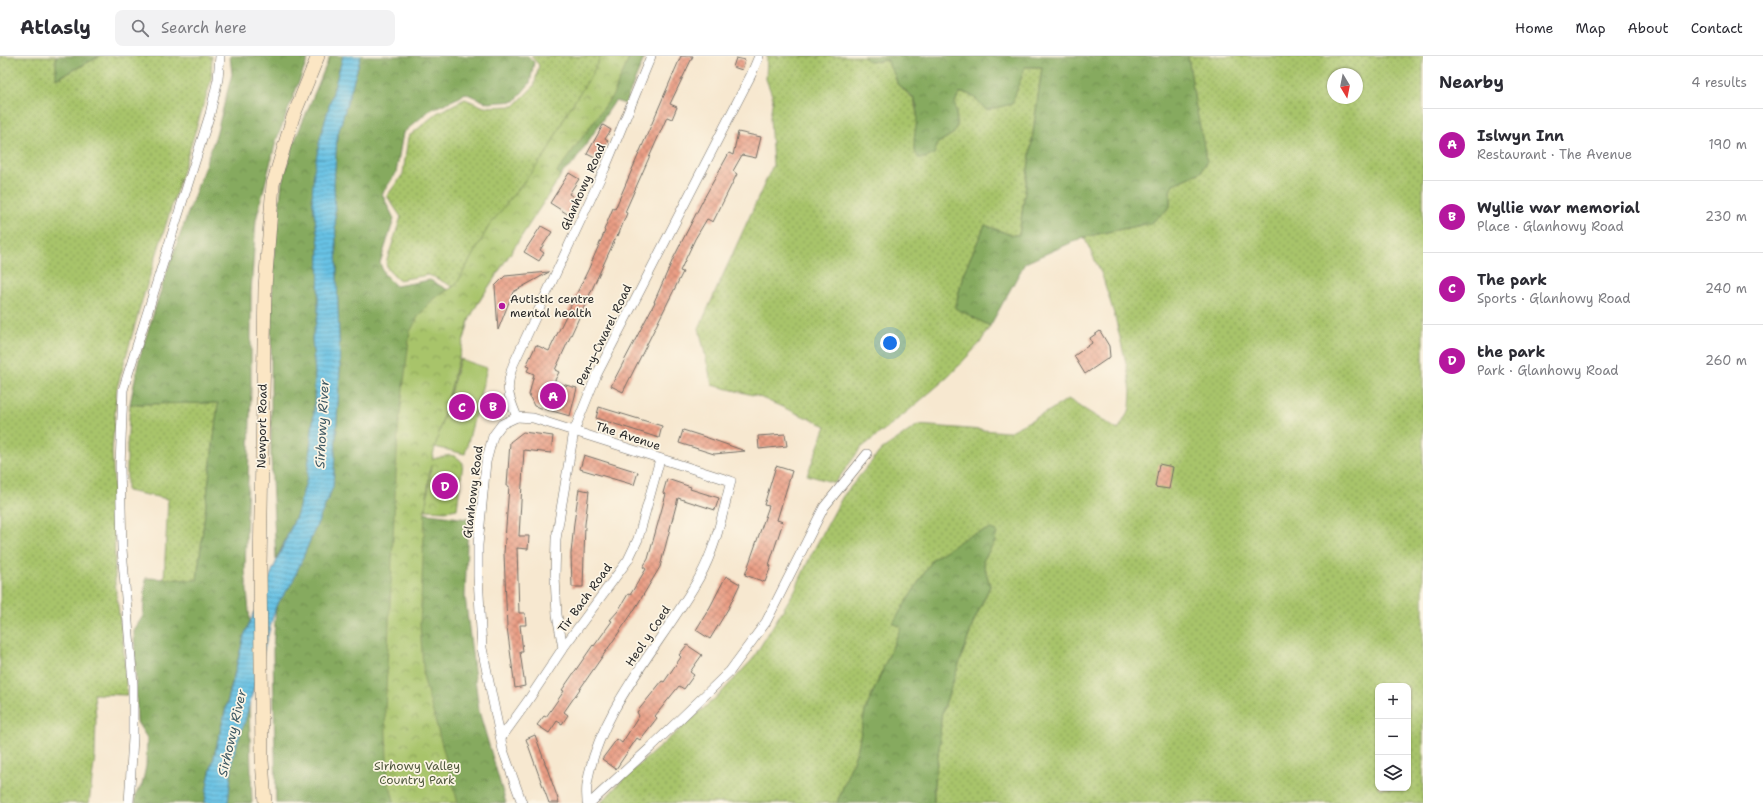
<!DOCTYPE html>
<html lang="en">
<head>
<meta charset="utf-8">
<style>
  body { margin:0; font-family:"Shantell Sans",sans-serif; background:#f2f2f3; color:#2b2b33 }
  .controls { position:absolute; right:12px; bottom:12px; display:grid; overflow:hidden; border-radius:8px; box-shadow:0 1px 3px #0004 }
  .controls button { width:36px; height:36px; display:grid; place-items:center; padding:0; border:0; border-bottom:1px solid #e1e1e2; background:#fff; color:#2b2b33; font:20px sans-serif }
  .compass { position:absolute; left:1327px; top:12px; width:36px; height:36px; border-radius:50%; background:#fff; box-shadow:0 1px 3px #0004; rotate:170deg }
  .you { position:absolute; left:890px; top:287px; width:14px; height:14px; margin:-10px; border:3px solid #fff; border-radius:50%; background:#1a73e8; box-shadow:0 0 0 6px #1a73e833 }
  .badge { display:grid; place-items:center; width:26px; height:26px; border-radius:50%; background:#b5179e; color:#fff; font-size:13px; font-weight:700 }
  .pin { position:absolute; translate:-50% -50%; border:2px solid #fff; box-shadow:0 1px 4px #0006 }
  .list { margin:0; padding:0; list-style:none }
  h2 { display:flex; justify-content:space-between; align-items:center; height:52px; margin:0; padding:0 16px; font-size:17px }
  h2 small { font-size:13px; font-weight:400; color:#7c7c81 }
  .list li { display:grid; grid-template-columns:26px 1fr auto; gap:12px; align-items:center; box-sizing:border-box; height:72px; padding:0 16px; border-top:1px solid #e1e1e2 }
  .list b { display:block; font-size:15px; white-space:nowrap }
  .list p { margin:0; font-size:13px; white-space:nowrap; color:#7c7c81 }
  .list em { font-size:13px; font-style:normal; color:#7c7c81 }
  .icon { flex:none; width:22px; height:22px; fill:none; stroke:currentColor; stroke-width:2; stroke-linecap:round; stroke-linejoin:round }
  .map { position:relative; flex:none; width:1423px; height:747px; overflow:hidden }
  header { display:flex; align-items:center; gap:24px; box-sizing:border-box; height:56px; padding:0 20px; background:#fff; border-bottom:1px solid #e1e1e2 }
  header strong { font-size:19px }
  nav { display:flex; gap:22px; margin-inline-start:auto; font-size:14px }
  .search { width:280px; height:36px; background:#f2f2f3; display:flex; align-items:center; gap:10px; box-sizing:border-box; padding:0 14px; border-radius:8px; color:#7c7c81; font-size:15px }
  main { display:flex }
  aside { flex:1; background:#fff }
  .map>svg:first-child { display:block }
</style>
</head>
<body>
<header>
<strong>Atlasly</strong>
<div class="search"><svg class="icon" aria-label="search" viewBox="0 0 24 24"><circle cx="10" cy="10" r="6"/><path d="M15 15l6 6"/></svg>Search here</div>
<nav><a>Home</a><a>Map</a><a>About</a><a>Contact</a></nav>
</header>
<main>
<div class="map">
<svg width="1423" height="747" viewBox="0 0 1423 747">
  <defs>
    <pattern id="grass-dots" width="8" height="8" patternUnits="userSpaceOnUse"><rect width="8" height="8" fill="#a8c46b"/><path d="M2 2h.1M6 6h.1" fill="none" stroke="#899f58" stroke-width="1.8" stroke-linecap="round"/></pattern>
    <pattern id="forest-crowns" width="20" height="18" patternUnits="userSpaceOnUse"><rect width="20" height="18" fill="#86aa5f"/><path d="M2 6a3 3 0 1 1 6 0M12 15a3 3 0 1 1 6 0" fill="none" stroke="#6e8b4f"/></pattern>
    <pattern id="park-crowns" width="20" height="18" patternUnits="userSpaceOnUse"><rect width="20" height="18" fill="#a8c46b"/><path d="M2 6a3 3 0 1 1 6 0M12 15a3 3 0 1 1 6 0" fill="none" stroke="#899f58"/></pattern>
    <pattern id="water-rules" width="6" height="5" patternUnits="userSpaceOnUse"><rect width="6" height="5" fill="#67c2e5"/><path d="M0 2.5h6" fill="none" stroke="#559eba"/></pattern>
    <pattern id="building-cross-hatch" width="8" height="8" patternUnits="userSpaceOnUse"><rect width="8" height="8" fill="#ea9e85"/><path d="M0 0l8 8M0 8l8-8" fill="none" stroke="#be816d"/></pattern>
  </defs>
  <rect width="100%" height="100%" fill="#fcf5e5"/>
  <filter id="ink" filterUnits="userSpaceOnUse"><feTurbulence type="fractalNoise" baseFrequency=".025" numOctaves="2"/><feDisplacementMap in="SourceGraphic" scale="8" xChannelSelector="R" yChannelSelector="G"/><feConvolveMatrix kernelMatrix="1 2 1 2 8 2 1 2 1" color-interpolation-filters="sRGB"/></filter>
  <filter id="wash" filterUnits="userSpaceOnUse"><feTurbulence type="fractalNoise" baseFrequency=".012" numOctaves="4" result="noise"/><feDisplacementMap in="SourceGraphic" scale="16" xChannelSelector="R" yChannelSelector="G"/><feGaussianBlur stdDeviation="0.9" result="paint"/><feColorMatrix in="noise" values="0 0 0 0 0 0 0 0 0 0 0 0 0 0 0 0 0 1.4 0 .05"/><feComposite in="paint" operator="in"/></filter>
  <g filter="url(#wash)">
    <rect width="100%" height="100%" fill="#f7e8d0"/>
    <!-- grass -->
    <g fill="url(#grass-dots)" stroke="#6a784b" fill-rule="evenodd">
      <polygon points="0,0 56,0 57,23 100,0 212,0 211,25 141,248 117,332 112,395 114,430 115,529 123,585 127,639 94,638 96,662 95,700 89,747 0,747"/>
      <polygon points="531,0 618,0 459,234 434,221 428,219 398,224 388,214 386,207 401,161 387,140 403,118 408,81 437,57 465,43 484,51 514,50 534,30 539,9"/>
      <path d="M767 0H865V3L870 6 888 4C889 15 896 16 897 28L914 43 918 64 914 84 938 87 954 77 957 68 955 46 960 37C972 36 978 45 986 54L1025 11H1042L1019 179H1011L985 169 964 216 955 252 990 270 980 287 949 320 908 355 861 392 835 427 807 419 826 370 757 340 712 329 699 272 773 109 770 61 773 42 766 23Z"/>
      <path d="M1188 0H1423V747H934V728L940 686 941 660 974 565 990 530 983 505 995 485 933 503 894 567 901 571 865 655 858 692 837 747H601L624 722 720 638 752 604 795 534 811 499 843 440 881 394 918 369 1008 376 1049 355 1068 343 1118 374 1130 353 1131 335 1127 311 1115 261 1102 219 1084 181 1151 167 1170 151V135L1173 128 1201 116 1195 46ZM1333 18H1357V42H1333ZM1378 630H1408V732H1378Z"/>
      <polygon points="218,347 197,525 164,523 168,443 127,435 127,390 130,348"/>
    </g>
    <!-- forest -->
    <g fill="url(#forest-crowns)" stroke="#586a45">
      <polygon points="56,0 100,0 56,23"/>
      <polygon points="230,0 309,0 276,85 256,164 251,236 251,336 245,514 250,566 244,580 233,622 208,725 205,747 135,747 136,737 142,729 146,710 147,682 137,666 134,574 143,560 146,522 197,524 218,347 130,348 139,303 166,218 216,79 232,18"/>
      <polygon points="330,0 343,0 320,83 312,142 319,188 318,259 312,282 315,317 314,355 307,422 297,458 276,504 271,402 271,276 273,209 282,126 293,89"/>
      <polygon points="361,0 528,0 534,6 530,27 515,45 488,47 465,37 460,41 430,54 403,77 396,117 382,138 394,163 380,207 384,218 396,230 430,224 457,239 422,325 409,747 276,747 273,594 276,550 292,527 333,431 340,313 334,128 337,81"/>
      <polygon points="629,0 645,0 625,48 615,45 573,108 562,117 471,258 434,391 430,413 429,352 488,218 607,42"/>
      <path d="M865 0H1188L1195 46 1207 105 1201 116 1173 128 1170 135V151L1151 167 1084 181 1025 207 990 270 955 252 964 216 985 169 1011 179H1019L1042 11H1025L1012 48 986 54C978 45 972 36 960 37L955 46 957 68 954 77 938 87 934 98 926 102H919C906 88 924 62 914 43 911 38 902 32 897 28 896 16 889 15 888 4L870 6 865 3Z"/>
      <polygon points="413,456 468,463 465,540 479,655 506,747 421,747"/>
      <polygon points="990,473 997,475 995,485 983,505 990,530 974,565 941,660 940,686 934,728 934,747 837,747 858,692 865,655 901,571 893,567 933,503 968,480"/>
      <polygon points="249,650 252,747 228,747 233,700"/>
    </g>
    <!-- park -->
    <path fill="url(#park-crowns)" stroke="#6a784b" d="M601 0H630L613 39 557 116 560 121 478 247 469 264 432 403C446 401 452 394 463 407L457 453 446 455 426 454 431 409 430 413 425 457 420 569 424 624 458 747H395L388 725 385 655 398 375 410 276 419 259 433 243 456 229 489 170 546 98 568 55 591 20Z"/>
    <!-- garden -->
    <polygon fill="#a8c46b" stroke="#6a784b" points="460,303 487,312 465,398 435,391"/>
    <!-- water -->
    <polygon fill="url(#water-rules)" stroke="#497688" points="343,0 361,0 337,81 334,128 340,313 333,431 292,527 276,550 245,665 233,700 228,747 205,747 208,725 244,580 297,458 307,422 314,355 315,317 312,282 318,259 319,188 312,142 314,114 320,83"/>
    <g id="blocks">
      <!-- building -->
      <g fill="url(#building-cross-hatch)">
        <polygon points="681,0 693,0 670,48 677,51 672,63 667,61 625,156 627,157 618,180 617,179 555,314 559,316 554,326 577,332 570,360 534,350 529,339 534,318 527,315 529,311 526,310 536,289 549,295 589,212 605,175 604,174 613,152 615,153"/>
        <polygon points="736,2 745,4 742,14 733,11"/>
        <polygon points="603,69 611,74 605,83 608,85 597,103 587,98"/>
        <polygon points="738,76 761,81 756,102 742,99 733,115 737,118 713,166 707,163 695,183 680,215 683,216 623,336 611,330 655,246 654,246 673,203 703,144 729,97 733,99"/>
        <polygon points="569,117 579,123 569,138 578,144 569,159 550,147"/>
        <polygon points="541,170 552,176 540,194 544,197 539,205 524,196"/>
        <polygon points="549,216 513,236 498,274 495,230 505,220"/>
        <polygon points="1100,275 1109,290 1110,301 1085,318 1074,300 1092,287 1090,282"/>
        <polygon points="599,351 662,370 659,382 596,362"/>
        <polygon points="683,374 708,382 745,395 714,398 679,387"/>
        <polygon points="523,376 553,380 551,397 524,394 519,480 529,480 528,493 517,492 519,557 525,557 526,569 520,569 523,596 520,596 525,630 515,632 507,571 504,497 509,430 507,430 510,386"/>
        <polygon points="785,378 787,390 759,393 758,380"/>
        <polygon points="584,399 638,416 634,429 580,413"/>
        <polygon points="1159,408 1173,411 1169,433 1155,431"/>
        <polygon points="776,410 792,415 777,464 783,466 769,509 771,510 765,526 745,519 769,450 764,449"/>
        <polygon points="667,423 691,431 690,433 719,442 715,454 678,442 660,511 633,556 564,656 568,659 562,668 557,665 549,677 537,669 544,660 546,661 564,635 562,634 593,589 594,590 612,565 610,564 618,555 628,538 630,539 646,513 643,511 648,503 666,438 663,437"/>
        <polygon points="579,433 589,435 585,468 583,531 572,531 571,498 574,467"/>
        <polygon points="726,520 740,528 728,553 710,583 696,574 710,551"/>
        <polygon points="687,589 702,599 690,616 694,619 684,633 679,630 655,660 657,662 640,684 637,682 616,713 602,703 617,683 622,687 639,660 637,656 662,625 664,626 681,601 679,599"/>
        <polygon points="535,679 557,740 559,747 549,747 537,714 526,683"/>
      </g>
    </g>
  </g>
  <g filter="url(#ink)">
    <use href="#blocks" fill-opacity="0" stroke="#726d65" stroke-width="1"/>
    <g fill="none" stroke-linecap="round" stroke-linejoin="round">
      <!-- minor casing -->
      <g stroke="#726d65" stroke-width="10">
        <g id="minor">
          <path d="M517 361 533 362 731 425C722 459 716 492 699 522 663 586 597 656 587 729 586 735 587 741 587 747"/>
          <polyline points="563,592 557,559 555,521 556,483 574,375 597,318 751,19 759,0"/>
          <polyline points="501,682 527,646 563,592 628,504 638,483 660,403"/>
          <polyline points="129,747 133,682 133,628 122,493 120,410 123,334 210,58 218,23 220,0"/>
          <path d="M522 747 503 694 482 592 478 520V489L486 406 493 380 502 368 517 361C508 339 505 333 513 309L605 112 651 0"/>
          <polyline points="590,747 650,692 730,615 766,566 824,451 867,398"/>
        </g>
      </g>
      <!-- secondary casing -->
      <g stroke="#726d65" stroke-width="14">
        <polyline id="secondary" points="265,747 262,704 260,511 265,231 273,128 293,61 318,0"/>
      </g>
      <!-- minor -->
      <use href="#minor" stroke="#fff" stroke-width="9"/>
      <!-- secondary -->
      <use href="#secondary" stroke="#fbe6c4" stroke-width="13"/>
    </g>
  </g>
  <!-- markers -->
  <circle fill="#b5179e" stroke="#fcf5e5" stroke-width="1.5" cx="502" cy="250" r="4"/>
  <g text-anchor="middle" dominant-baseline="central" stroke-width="3.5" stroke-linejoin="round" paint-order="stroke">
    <!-- street labels -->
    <g font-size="12" fill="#2b2b2b" stroke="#fcf5e5">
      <text transform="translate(583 131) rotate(-66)">Glanhowy Road</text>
      <text transform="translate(604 279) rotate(-64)">Pen-y-Cwarel Road</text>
      <text transform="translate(262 370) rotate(-89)">Newport Road</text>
      <text transform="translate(628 380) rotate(18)">The Avenue</text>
      <text transform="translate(473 436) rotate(-83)">Glanhowy Road</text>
      <text transform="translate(585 542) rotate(-54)">Tir Bach Road</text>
      <text transform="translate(648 580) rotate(-56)">Heol y Coed</text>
    </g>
    <!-- poi labels -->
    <g font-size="12" fill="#2b2b2b" stroke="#fcf5e5" text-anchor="start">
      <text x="510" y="243">Autistic centre<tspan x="510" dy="14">mental health</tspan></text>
    </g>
    <!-- park labels -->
    <g font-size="12" fill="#50593e" stroke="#fcf5e5">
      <text x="417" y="710">Sirhowy Valley<tspan x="417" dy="14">Country Park</tspan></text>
    </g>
    <!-- water labels -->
    <g font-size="13" font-style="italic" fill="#3d5863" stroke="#fcf5e5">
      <text transform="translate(322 368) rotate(-87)">Sirhowy River</text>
      <text transform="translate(232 677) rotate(-77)">Sirhowy River</text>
    </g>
  </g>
</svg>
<div class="controls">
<button>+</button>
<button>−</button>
<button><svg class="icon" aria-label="layers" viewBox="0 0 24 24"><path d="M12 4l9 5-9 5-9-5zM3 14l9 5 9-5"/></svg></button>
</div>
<svg class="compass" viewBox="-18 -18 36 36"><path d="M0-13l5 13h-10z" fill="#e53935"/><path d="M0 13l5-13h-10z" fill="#7c7c81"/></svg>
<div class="you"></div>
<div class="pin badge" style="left:553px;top:340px">A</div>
<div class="pin badge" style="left:493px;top:350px">B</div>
<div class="pin badge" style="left:462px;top:351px">C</div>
<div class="pin badge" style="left:445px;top:430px">D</div>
</div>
<aside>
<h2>Nearby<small>4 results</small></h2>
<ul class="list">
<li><span class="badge">A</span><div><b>Islwyn Inn</b><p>Restaurant · The Avenue</p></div><em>190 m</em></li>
<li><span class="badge">B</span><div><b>Wyllie war memorial</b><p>Place · Glanhowy Road</p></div><em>230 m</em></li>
<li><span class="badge">C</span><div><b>The park</b><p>Sports · Glanhowy Road</p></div><em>240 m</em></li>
<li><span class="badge">D</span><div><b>the park</b><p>Park · Glanhowy Road</p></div><em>260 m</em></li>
</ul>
</aside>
</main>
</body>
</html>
